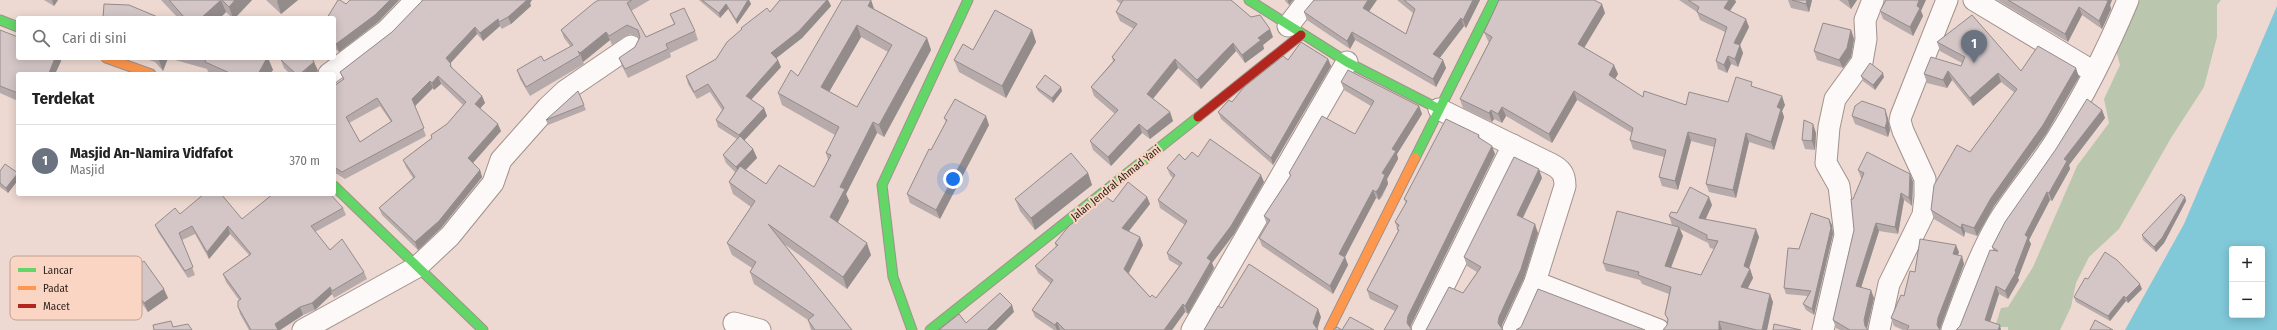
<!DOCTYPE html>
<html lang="id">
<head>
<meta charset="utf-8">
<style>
  body { margin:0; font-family:"Fira Sans Condensed",sans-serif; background:#f2f2f2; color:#222 }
  .controls { position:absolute; right:12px; bottom:12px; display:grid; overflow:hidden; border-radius:4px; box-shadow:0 2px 10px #0003 }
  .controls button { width:36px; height:36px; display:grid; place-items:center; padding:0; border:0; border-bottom:1px solid #e0e0e0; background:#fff; color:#222; font:20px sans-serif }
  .you { position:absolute; left:953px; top:179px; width:14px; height:14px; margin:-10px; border:3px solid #fff; border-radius:50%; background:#1a73e8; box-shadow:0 0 0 6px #1a73e833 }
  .badge { display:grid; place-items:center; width:26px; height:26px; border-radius:50%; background:#b45309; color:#fff; font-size:13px; font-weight:700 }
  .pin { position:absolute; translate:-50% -33px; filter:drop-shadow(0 1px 2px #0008) }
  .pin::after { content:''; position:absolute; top:21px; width:14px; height:12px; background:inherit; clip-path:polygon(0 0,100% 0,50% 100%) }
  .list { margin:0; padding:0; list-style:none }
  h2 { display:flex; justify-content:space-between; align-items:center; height:52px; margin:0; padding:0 16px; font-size:17px }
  h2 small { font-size:13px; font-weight:400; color:#767676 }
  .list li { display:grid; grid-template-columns:26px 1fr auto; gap:12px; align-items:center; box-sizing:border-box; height:72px; padding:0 16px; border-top:1px solid #e0e0e0 }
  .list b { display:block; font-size:15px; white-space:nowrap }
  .list p { margin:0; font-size:13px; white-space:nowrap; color:#767676 }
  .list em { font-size:13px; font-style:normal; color:#767676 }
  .icon { flex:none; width:22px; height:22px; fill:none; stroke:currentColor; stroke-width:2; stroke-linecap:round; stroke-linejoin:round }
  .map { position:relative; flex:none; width:2277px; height:330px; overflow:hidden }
  .search { position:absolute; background:#fff; box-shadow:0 2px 10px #0003; left:16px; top:16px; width:320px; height:44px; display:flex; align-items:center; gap:10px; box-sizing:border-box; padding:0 14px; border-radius:4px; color:#767676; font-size:15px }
  .panel { position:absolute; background:#fff; box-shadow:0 2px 10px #0003; left:16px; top:72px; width:320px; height:124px; border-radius:4px }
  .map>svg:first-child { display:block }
</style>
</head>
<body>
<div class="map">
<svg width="2277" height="330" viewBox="0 0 2277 330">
  <rect width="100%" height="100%" fill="#edd9d1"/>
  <!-- green -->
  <polygon fill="#bac7ae" points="2141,0 2221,0 2217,5 2217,37 2204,87 2171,138 2119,229 2089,257 2076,283 2071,307 2060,330 2008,330 2008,327 1995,327 2001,308 2008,307 2033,267 2077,166 2109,123 2104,99 2120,65 2115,46 2134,2"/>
  <!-- water -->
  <path fill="#81c8d9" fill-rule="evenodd" d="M2277 6V330H2125L2184 224ZM2232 249H2262V315H2232Z"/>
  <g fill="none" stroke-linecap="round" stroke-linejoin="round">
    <!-- street casing -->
    <g stroke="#a1928b" stroke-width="23">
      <g id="street">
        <polyline points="1974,0 2094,72"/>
        <polyline points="1288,26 1308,0"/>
        <polyline points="329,74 386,31 416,0"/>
        <path d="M1439 109 1551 164C1561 169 1565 174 1565 186L1535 282 1513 330"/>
        <polyline points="1535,282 1659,330"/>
        <polyline points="734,323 760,330"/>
        <polyline points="303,330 417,267 450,236 493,183 501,160 548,107 565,91 631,46"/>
        <polyline points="1192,330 1347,62"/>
        <polyline points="1422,330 1513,145"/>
        <polyline points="1823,330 1845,235 1839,186 1826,163 1829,127 1835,99 1862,62 1866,39 1865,20 1873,0"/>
        <polyline points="1879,330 1889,284 1923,215 1925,197 1925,179 1903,131 1900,121 1901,116 1947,0"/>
        <path d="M1952 330C1965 295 1978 257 1997 224 2014 195 2038 169 2056 140 2084 96 2108 48 2128 0"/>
      </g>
    </g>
    <!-- fast casing -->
    <g stroke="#a1928b" stroke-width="11">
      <g id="fast">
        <polyline points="1249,0 1347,62 1439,109"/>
        <polyline points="0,20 18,27"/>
        <polyline points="1415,158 1494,0"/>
        <polyline points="334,186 483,330"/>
        <polyline points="912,330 893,277 882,185 968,0"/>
        <polyline points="930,330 1198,117"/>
      </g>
    </g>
    <!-- slow casing -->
    <g stroke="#a1928b" stroke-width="11">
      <g id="slow">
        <polyline points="106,58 151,74"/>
        <polyline points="1329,330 1415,158"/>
      </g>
    </g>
    <!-- jam casing -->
    <g stroke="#a1928b" stroke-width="11">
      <polyline id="jam" points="1198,117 1301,35"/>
    </g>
    <!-- street -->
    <use href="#street" stroke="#fcf9f8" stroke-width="21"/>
    <!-- fast -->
    <use href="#fast" stroke="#63d668" stroke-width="9"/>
    <!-- slow -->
    <use href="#slow" stroke="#ff974d" stroke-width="9"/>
    <!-- jam -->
    <use href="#jam" stroke="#b3261e" stroke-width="9"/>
  </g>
  <!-- wall -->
  <g fill="#b6aaab" fill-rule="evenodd">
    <polygon points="44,0 58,0 54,6"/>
    <polygon points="161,0 252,0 235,18 232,18 226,12 220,18 178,18"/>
    <polygon points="266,0 298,0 281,14"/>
    <polygon points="350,0 399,0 378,22 339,52 334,48 334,18"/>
    <path d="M422 0H532L530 3 531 6 511 24 502 29 500 26 483 41 477 34 450 63 453 69 482 96 485 103 480 108 501 131 473 163 480 170 482 177 441 228 418 250 382 215 379 208 413 178 406 167 403 160 432 138 431 135 447 124 463 105 441 84 434 90 433 88 415 106 426 136 345 179 337 174H334V86L343 79 340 72 392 32 422 1ZM380 106 391 122 360 142 349 123Z"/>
    <polygon points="599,0 650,0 631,11 646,37 674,24 670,14 695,31 698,40 670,53 671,57 628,78 622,66 619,58 635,47 639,38 630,34 612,45 610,40 583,62 584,64 530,96 520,79 517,70 544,61 571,47 564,38 561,30"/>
    <polygon points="699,0 749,0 751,4 737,24 728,9 720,18"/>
    <path d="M780 0H828L831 6 802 38 776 58 781 67 751 100 764 108 767 116 744 140 753 149 757 158 746 170 766 184 814 187 828 160 826 153 835 135 782 105 778 93 798 76 871 0 874 9 927 38 931 50 884 137 877 133 846 194 849 201 838 222 871 255 847 289 784 244 852 330H811L808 320 754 284 750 272 752 268 732 255 727 243 751 207 733 194 729 182 735 172 726 163 723 155 737 139 718 127 716 120 722 110 710 92 697 99 688 84 686 76 716 59 742 30 741 28 770 12ZM861 37 888 52 857 107 829 92Z"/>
    <polygon points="1116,0 1231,0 1273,37 1263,45 1264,49 1245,63 1236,51 1201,89 1178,68 1153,99 1170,112 1173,121 1150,139 1142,133 1111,166 1093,150 1090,141 1115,114 1094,96 1091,87 1113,61 1112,57 1134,29 1120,21 1116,12 1121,4"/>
    <polygon points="1285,0 1293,0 1289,5 1285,1"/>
    <polygon points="1397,0 1480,0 1466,28 1464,26 1439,58 1443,60 1446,68 1436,87 1355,40 1350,49 1307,20 1304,12 1369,11 1406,34 1413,13"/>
    <polygon points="1679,0 1735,0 1736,2 1730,11 1749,27 1740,45 1743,53 1738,67 1731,64 1727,73 1718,69 1716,61 1725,32 1700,20 1697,12"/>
    <polygon points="1788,0 1812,0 1809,12 1791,8"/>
    <polygon points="1839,0 1857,0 1851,9"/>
    <polygon points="1997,0 2112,0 2110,5 2111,9 2102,29 2082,15 2068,42"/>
    <polygon points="1880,11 1921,11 1923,16 1913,36 1883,19"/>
    <polygon points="1605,13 1584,48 1618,74 1615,79 1643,97 1686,105 1728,102 1754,87 1785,105 1782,111 1784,117 1774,150 1749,142 1736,198 1709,192 1706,184 1714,147 1691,141 1678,190 1662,186 1659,177 1664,157 1633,149 1630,140 1632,133 1577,100 1552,143 1506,116 1502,123 1494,119 1492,122 1463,108 1460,99 1489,42 1488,41 1484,32"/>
    <polygon points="0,30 18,58 60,58 61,61 55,74 18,74 18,101 0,93 0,94"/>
    <polygon points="1032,30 1036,42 1006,98 959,72 954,60 973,50"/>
    <polygon points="1851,30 1854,39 1851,57 1843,68 1817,60 1814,51"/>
    <polygon points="1937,42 2021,71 2079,77 2046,134 1994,206 1977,236 1965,232 1964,237 1934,219 1931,210 1970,152 2015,93 2001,82 1973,106 1952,80 1947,88 1927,83 1924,74 1961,66 1962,63 1940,51"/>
    <polygon points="143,58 168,58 163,71 155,62"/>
    <polygon points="168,58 268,58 273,70 270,74 209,74 207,69"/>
    <polygon points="1328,59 1331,66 1273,165 1221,119 1218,112 1232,102 1288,60"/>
    <polygon points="281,60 314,62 318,71 314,74 290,74 284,68"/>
    <polygon points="1861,76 1884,77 1875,90 1863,81"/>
    <polygon points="1341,82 1419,106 1422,114 1397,154 1398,159 1387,179 1388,184 1382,197 1379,200 1376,198 1352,243 1345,257 1348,265 1333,294 1262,246 1259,238 1267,225 1264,216 1290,176 1289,173 1355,134 1371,106 1344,90"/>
    <polygon points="1036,87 1062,91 1053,103 1038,91"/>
    <polygon points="578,91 586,110 548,125 546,120"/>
    <polygon points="2102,110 2105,118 2069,165 2070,169 2052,201 2050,200 2029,240 2031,244 2018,278 2019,280 2008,299 1999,294 1990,322 1960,326 1993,250 1992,247"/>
    <polygon points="1852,116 1888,118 1890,130 1888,137 1855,124"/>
    <polygon points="944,118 989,125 940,219 910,203 907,194 946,122"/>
    <polygon points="1816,133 1815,150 1805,149 1802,140"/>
    <polygon points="1479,135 1480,139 1495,154 1411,325 1395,311 1370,299 1367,290 1398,231 1395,222 1406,203 1404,199"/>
    <polygon points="1198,157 1264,182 1234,234 1212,263 1214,268 1188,314 1185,312 1172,330 1054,330 1035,317 1032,310 1051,284 1038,273 1035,266 1056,247 1055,243 1113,202 1147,197 1150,204 1129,231 1143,245 1129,273 1150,297 1156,298 1179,266 1169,260 1167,253 1185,225 1160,208 1158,200 1173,178 1170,175 1167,168 1185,160"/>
    <polygon points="1858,170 1910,174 1913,182 1912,206 1904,200 1898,234 1879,231 1861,288 1874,298 1867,328 1868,330 1840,330 1836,328 1833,320 1854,230 1853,199 1862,178 1861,178"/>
    <polygon points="0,171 18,173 18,180 8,193 0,187"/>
    <polygon points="1088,173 1092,185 1035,230 1020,211 1015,199"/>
    <polygon points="1542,178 1523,218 1538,233 1524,278 1502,325 1502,328 1463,293 1477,272 1467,266 1464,257"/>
    <polygon points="2185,197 2186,201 2164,243 2156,252 2143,240 2142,235"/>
    <path d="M1712 205 1706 219 1759 237 1749 268 1750 269 1753 278 1748 288 1773 302 1767 330H1723L1667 325 1668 321 1665 314 1669 294 1642 284 1640 280 1606 271 1603 263 1675 226 1672 225 1669 216 1677 213ZM1680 229 1708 243 1710 248 1714 249 1701 275 1671 268 1683 236Z"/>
    <polygon points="343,208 346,215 315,232 330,250 364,272 367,279 334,298 332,294 315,310 303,315 280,330 249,330 240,314 238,307 239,300 226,282 223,274 249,255 230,234 209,259 195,234 182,240 195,275 188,278 158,232 155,225 180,214 242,219"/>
    <polygon points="1832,225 1833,234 1814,315 1806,310 1803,304 1808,296 1786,294 1784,288 1799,249"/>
    <polygon points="1959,252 1958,255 1964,264 1941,326 1940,330 1903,330 1894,326 1891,318 1904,296 1915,272"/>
    <polygon points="124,274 168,298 148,312 127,283"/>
    <polygon points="2088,279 2142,289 2128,303 2126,301 2110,321 2076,302 2074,297"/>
  </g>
  <!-- shaded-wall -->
  <g fill="#948b8b">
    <polygon points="52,0 58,0 54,6"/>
    <polygon points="221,0 226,12 220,18 201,18"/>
    <polygon points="235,0 252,0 235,18 233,18 229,7"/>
    <polygon points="278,0 298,0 281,14 277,1"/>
    <polygon points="390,0 399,0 378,22 339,52 336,44"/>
    <polygon points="527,0 532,0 530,3 531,6 511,24 508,17"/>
    <polygon points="748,0 749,0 751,4 737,24 736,20"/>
    <polygon points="827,0 828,0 831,6 802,38 774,60 771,53"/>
    <polygon points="871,0 875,12 868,6"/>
    <polygon points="1288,0 1293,0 1289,5"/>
    <polygon points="1368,0 1377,0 1366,16 1363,8"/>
    <polygon points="1473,0 1480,0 1466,28 1463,20"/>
    <polygon points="1729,0 1735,0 1736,2 1726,16 1724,8"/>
    <polygon points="1807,0 1812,0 1809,12 1806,4"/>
    <polygon points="1848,0 1857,0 1851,9"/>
    <polygon points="1919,0 1926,0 1921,11 1923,16 1913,36 1910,27"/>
    <polygon points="2106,0 2112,0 2110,5 2111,9 2102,29 2099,21"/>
    <polygon points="726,4 728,9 720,18 719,13"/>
    <polygon points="1602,4 1605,13 1581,53 1578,44"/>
    <polygon points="2079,7 2082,15 2068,42 2065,34"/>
    <polygon points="1461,18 1464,26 1436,63 1433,54"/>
    <polygon points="498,19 500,26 483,41 480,33"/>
    <polygon points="1746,19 1749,27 1737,51 1734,43"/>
    <polygon points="857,25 861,37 825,99 821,87"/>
    <polygon points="475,27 477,34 448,66 446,58"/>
    <polygon points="1270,29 1273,37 1263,45 1264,49 1245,63 1242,55 1258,38"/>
    <polygon points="1032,30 1036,42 1006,98 1002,86"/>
    <polygon points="1851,30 1854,39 1851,57 1843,68 1839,60"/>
    <polygon points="606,32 610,40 583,62 580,53"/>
    <polygon points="1352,32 1355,40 1350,49 1347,41"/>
    <polygon points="927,38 931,50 884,137 879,125"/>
    <polygon points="1233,43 1236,51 1201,89 1197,80"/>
    <polygon points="1740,45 1743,53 1738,67 1735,59"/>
    <polygon points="1728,56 1731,64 1727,73 1724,65"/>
    <polygon points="55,58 60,58 61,61 55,74 49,74 49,73"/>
    <polygon points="159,58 168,58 163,71 158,58"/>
    <polygon points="267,58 268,58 273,70 270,74 258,74"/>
    <polygon points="1175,59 1178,68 1150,102 1147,94"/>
    <polygon points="1328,59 1331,66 1273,165 1271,158"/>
    <polygon points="778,60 781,67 748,103 746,96"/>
    <polygon points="1443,60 1446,68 1436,87 1433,79"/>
    <polygon points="314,62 318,71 314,74 300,74"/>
    <polygon points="1614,65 1618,74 1612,84 1609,75"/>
    <polygon points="2076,68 2079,77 2046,134 1994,206 1977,236 1974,228 1991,198"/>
    <polygon points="1948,71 1952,80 1947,88 1943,80"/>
    <polygon points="1883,73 1884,77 1875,90 1873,85"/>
    <polygon points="1998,73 2001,82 1973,106 1970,98"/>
    <polygon points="438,76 441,84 434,90 432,83"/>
    <polygon points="430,81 433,88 415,106 412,99"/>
    <polygon points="1061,87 1062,91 1053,103 1052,98"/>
    <polygon points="1574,91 1577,100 1552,143 1549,134"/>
    <polygon points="482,96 485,103 478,111 475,104"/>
    <polygon points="1782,96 1785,105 1782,111 1784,117 1774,150 1771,142 1777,107"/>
    <polygon points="1419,106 1422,114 1397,154 1398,159 1387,179 1388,184 1379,200 1376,192 1382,173 1392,149"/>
    <polygon points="1502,107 1506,116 1502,123 1498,114"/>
    <polygon points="764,108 767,116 742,143 739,135"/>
    <polygon points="1885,109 1888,118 1890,130 1888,137 1885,128"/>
    <polygon points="1491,110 1494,119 1492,122 1489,113"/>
    <polygon points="2102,110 2105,118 2069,165 2070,169 2052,201 2049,193 2064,159"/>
    <polygon points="1170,112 1173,121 1150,139 1147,131"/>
    <polygon points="986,116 989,125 940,219 936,210"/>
    <polygon points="873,122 877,133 846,194 849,201 834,229 830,217 840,187"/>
    <polygon points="498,124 501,131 471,165 468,158"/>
    <polygon points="1139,124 1142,133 1111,166 1108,157"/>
    <polygon points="1813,124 1816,133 1815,150 1812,141"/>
    <polygon points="1688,132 1691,141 1678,190 1675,181"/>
    <polygon points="1746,133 1749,142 1736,198 1733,190"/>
    <polygon points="1492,146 1495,154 1411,325 1410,330 1407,323 1408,316"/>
    <polygon points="753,149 757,158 739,176 736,167"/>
    <polygon points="1539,169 1542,178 1520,223 1517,215"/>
    <polygon points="480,170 482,177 441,228 418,250 415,242"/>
    <polygon points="18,173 18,180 8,193 6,188"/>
    <polygon points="1088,173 1092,185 1035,230 1031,218"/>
    <polygon points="1910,174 1913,182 1912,206 1909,198"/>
    <polygon points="1261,175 1264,182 1234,234 1212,263 1214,268 1188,314 1185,306 1207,258"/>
    <polygon points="1373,190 1376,198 1345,257 1348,265 1333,294 1330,286 1339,254 1349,235"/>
    <polygon points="2047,192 2050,200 2029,240 2031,244 2018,278 2019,280 2008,299 2005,291 2015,271 2025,235"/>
    <polygon points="1901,193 1904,200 1898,234 1895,227"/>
    <polygon points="1147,197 1150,204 1125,236 1122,228"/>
    <polygon points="1709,197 1712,205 1702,226 1699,218"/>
    <polygon points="2185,197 2186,201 2164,243 2156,252 2154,247"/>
    <polygon points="1829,219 1832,225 1833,234 1814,315 1812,309"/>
    <polygon points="1876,223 1879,231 1859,294 1856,286"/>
    <polygon points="1535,224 1538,233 1524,278 1502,325 1501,330 1498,323 1499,317"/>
    <polygon points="1962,224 1965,232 1964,237 1961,228"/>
    <polygon points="228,226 230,234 209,259 207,252"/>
    <polygon points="1679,227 1683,236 1668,275 1665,266"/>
    <polygon points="1756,229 1759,237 1747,275 1744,266"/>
    <polygon points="1140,237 1143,245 1127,276 1124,269"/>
    <polygon points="867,243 871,255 847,289 843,277"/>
    <polygon points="1956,245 1959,252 1955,262 1953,254"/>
    <polygon points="1962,256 1964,264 1941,326 1940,330 1937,325 1938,318"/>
    <polygon points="1750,269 1753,278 1744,295 1741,287"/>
    <polygon points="2140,284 2142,289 2128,303 2126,298"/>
    <polygon points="1996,286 1999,294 1988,328 1985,320"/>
    <polygon points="330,287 332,294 315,310 312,303"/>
    <polygon points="164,289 168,298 148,312 144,303"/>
    <polygon points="1871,290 1874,298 1867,328 1867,330 1865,326 1864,320"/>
    <polygon points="1770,294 1773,302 1767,330 1762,330"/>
    <polygon points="2124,296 2126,301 2110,321 2108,316"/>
    <polygon points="1183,304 1185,312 1172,330 1164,330"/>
    <polygon points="1012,305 1014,312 996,330 987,330"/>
    <polygon points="300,307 303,315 280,330 277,330 275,324"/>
    <polygon points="1318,309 1321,317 1317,330 1313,323"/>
    <polygon points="1719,321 1722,330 1719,330"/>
    <polygon points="1057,322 1060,330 1057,330 1055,325"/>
    <polygon points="2000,325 2001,330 1998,330"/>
  </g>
  <!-- building -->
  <g fill="#d4c6c7" stroke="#948b8b" fill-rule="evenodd">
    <polygon points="169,0 221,0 201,18 185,18"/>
    <polygon points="222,0 235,0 229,7"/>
    <polygon points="338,0 340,0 346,4 350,0 390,0 375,15 336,44 334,43 334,18 327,18"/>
    <path d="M422 0H527L508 17 499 22 498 19 480 33 475 27 446 58 451 64 450 66 482 96 475 104 498 124 468 158 480 170 439 221 415 242 379 208 415 177 403 160 432 138 431 135 447 124 466 102 438 76 432 83 430 81 412 99 424 128 342 172 334 167V86L344 79 340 72 392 32 422 1ZM377 98 392 121 360 142 346 117Z"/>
    <polygon points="599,0 632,0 627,3 646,37 675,24 670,14 684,8 695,31 666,44 668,49 625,69 619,58 635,47 640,37 638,30 627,25 609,36 606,32 580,53 578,51 580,55 526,87 517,70 541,56 544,61 573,45 561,30 595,2"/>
    <polygon points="702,0 748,0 736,20 726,4 719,13"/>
    <polygon points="780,0 827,0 799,31 771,53 778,60 746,96 764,108 739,135 716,120 724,108 708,84 694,92 686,76 716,59 727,42 742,29 741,28 767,8 770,12"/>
    <path d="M842 0H871L868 6 927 38 879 125 873 122 840 187 845 189 830 217 867 243 843 277 768 224 852 330H815L808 320 814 315 750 272 756 262 727 243 755 201 729 182 740 166 766 184 779 165 814 187 831 155 826 153 839 127 778 93 791 70 798 76ZM857 25 892 45 857 107 821 87Z"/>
    <polygon points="1123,0 1231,0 1251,17 1260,15 1270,29 1258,38 1261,40 1242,55 1233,43 1197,80 1175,59 1147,94 1170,112 1147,131 1139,124 1108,157 1090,141 1118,110 1091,87 1115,60 1112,57 1137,24 1116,12"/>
    <polygon points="1314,0 1368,0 1363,8 1406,34 1415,9 1404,0 1473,0 1463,20 1461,18 1433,54 1443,60 1433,79 1352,32 1347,41 1304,12"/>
    <polygon points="1499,0 1594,0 1602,4 1578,44 1614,65 1609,75 1643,97 1644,91 1686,105 1689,92 1728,102 1736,77 1752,82 1751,86 1782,96 1777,107 1781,109 1771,142 1746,133 1733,190 1706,184 1716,139 1688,132 1675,181 1659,177 1666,150 1630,140 1633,128 1574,91 1549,134 1502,107 1498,114 1491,110 1489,113 1460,99 1492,37 1484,32"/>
    <polygon points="1688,0 1729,0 1724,8 1746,19 1734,43 1740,45 1735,59 1728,56 1724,65 1716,61 1727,27 1697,12 1699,7"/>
    <polygon points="1792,0 1807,0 1806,4"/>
    <polygon points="1886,0 1919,0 1917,6 1920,8 1910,27 1880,11"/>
    <polygon points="2008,0 2106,0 2108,1 2099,21 2079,7 2065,34"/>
    <polygon points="104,4 129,5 160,18 103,18"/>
    <polygon points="995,10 1032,30 1002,86 954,60 963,44 973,50"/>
    <polygon points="1972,15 2021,71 2038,46 2076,68 2043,125 1991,198 1974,228 1962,224 1961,228 1931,210 1934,185 1957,145 1970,152 2017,89 1998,73 1970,98 1948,71 1943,80 1924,74 1931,57 1961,66 1965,57 1937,42"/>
    <polygon points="1823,23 1851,30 1847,48 1839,60 1814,51"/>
    <polygon points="0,30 18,37 18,58 55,58 49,73 51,74 18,74 18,93 0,86"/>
    <polygon points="1301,42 1328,59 1271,158 1218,112 1229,100 1232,102 1244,87 1283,56 1288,60"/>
    <polygon points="206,58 267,58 258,74 232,74 205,62"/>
    <polygon points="283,58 312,58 314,62 300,74 296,74 281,60"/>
    <polygon points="1870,63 1883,73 1873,85 1861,76"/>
    <polygon points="1348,70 1419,106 1392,149 1396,151 1382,173 1385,175 1379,188 1376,192 1373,190 1349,235 1339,254 1345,257 1330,286 1259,238 1270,220 1264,216 1291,175 1289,173 1322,116 1355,134 1374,101 1341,82"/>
    <polygon points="129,72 135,74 128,74"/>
    <polygon points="1045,75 1061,87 1052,98 1036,87"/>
    <polygon points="578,91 584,105 546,120"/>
    <polygon points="955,99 986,116 936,210 907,194 929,149 931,150 947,120 944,118"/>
    <polygon points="2087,99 2102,110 2064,159 2067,161 2049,193 2047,192 2025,235 2028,237 2015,271 2016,272 2005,291 1996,286 1985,320 2000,325 1998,330 1956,330 1960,326 1990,250 1998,251 1992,247 2005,222 2056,149"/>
    <polygon points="1862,101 1885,109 1887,121 1885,128 1852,116 1855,106"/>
    <polygon points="1446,119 1479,135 1478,137 1492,146 1408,316 1407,323 1412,330 1384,330 1398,306 1367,290 1399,230 1397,229 1399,225 1395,222 1407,201 1404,199"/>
    <polygon points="1804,120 1813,124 1812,141 1802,140"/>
    <polygon points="740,136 753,149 736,167 723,155"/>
    <polygon points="1210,139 1261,175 1231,226 1207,258 1211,261 1185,306 1183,304 1164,330 1065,330 1057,322 1055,325 1032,310 1053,280 1035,266 1058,245 1055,243 1069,226 1106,197 1113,202 1128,182 1147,197 1122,228 1140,237 1124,269 1150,297 1152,295 1156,298 1182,263 1167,253 1187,221 1158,200 1175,175 1167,168 1179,154 1185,160 1192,152 1198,157"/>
    <polygon points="1867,152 1910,174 1909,198 1901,193 1895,227 1876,223 1856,286 1871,290 1864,320 1865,326 1868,330 1850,330 1833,320 1854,230 1851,199 1853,199 1864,173 1858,170"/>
    <polygon points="1071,153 1088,173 1031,218 1015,199"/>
    <polygon points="1514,157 1539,169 1517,215 1535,224 1521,269 1499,317 1498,323 1503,330 1426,330 1449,287 1463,293 1481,267 1464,257"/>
    <polygon points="5,164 18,173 6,188 0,183 0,171"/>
    <polygon points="1690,187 1709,197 1699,218 1756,229 1744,266 1750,269 1741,287 1770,294 1762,330 1757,330 1719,321 1719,330 1663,330 1667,325 1668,319 1665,314 1671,287 1638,275 1639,272 1603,263 1617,211 1679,227 1665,266 1701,275 1718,241 1707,239 1707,235 1669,216 1671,212 1677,213"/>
    <polygon points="204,194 221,194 242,219 273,194 330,194 343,208 311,226 330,250 342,239 364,272 332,291 330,287 312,303 300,307 275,324 278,330 251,330 238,307 238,301 241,299 223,274 251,254 228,226 207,252 192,226 179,233 193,267 185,271 155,225 175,208 180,214"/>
    <polygon points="2181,194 2185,197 2162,238 2154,247 2142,235"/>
    <polygon points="1811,213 1829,219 1831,228 1812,309 1803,304 1811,291 1784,288 1788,248 1799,249"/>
    <polygon points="1920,239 1956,245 1953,254 1962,256 1938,318 1937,325 1940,330 1907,330 1909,326 1891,318 1901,295 1904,296 1910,271 1915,272"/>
    <polygon points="2105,252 2117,260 2140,284 2126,298 2124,296 2108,316 2074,297 2085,278 2088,279"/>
    <polygon points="144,261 164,289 144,303 124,274"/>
    <polygon points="1249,264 1318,309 1313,323 1318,330 1204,330 1218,306 1222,308"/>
    <polygon points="1538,289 1645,330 1516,330 1521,327"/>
    <polygon points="1000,293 1012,305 987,330 939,330 959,314 966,323"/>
    <polygon points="1350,317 1374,330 1333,330 1337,327 1342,330"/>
    <polygon points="2095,320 2113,330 2090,330"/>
    <polygon points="171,321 173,327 188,324 192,330 154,330 153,325"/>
    <polygon points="1774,324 1801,330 1773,330"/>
  </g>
  <g text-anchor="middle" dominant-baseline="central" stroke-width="4" stroke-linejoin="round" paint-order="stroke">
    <!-- street labels -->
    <g font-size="11" fill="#30231c" stroke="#fad5c4">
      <text transform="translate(1116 183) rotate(-39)">Jalan Jendral Ahmad Yani</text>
    </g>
  </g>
  <!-- legend -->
  <rect x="10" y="256" width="132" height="64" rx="6" fill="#fad5c4" stroke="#bda092" stroke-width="1"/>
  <rect x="18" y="268" width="18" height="4" fill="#63d668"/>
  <rect x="18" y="286" width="18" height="4" fill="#ff974d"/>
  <rect x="18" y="304" width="18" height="4" fill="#b3261e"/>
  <g font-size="11" fill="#30231c">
    <text x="43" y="274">Lancar</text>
    <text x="43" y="292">Padat</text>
    <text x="43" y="310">Macet</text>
  </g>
</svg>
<div class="controls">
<button>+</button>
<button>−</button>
</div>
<div class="you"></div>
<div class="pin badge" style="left:1974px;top:63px;background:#6b7280">1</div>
<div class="search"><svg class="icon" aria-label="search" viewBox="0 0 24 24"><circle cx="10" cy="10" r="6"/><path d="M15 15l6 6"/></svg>Cari di sini</div>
<section class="panel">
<h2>Terdekat<small></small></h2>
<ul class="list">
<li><span class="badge" style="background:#6b7280">1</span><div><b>Masjid An-Namira Vidfafot</b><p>Masjid</p></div><em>370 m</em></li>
</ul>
</section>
</div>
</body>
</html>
